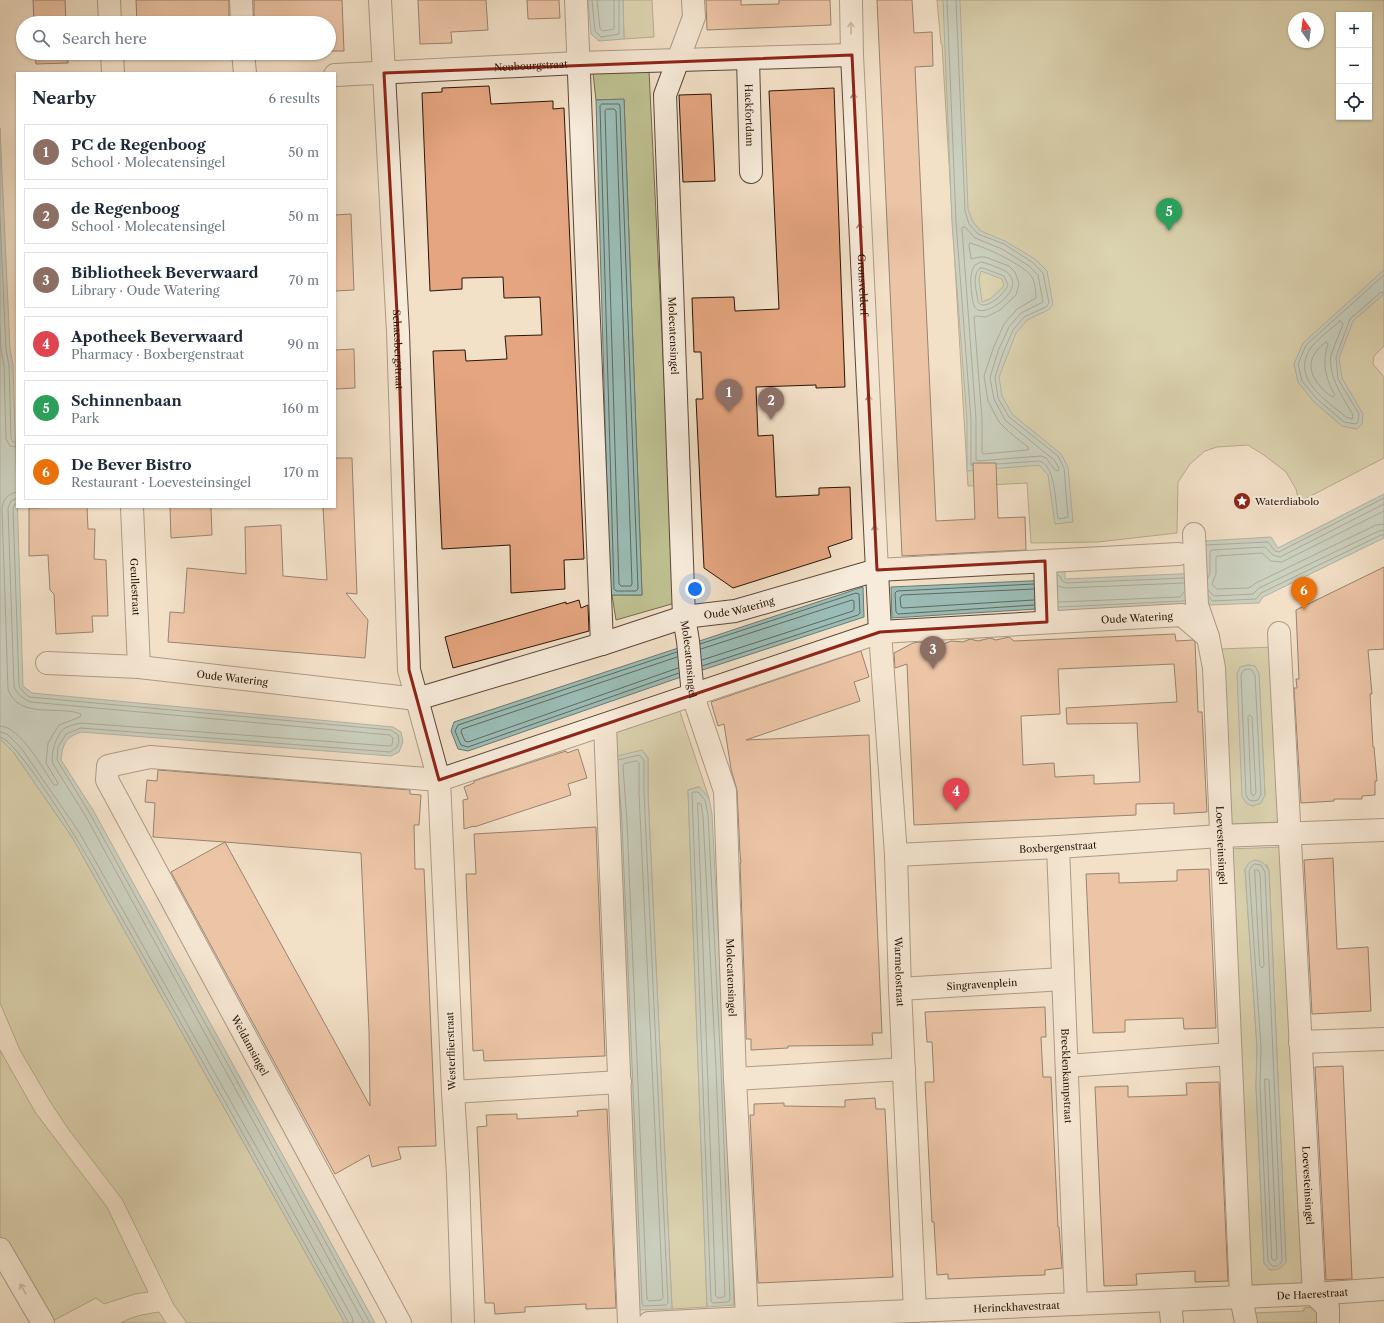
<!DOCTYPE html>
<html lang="en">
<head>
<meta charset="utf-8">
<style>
  body { margin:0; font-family:"Libre Caslon Text",serif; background:#f2f2f3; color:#1f2937 }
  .controls { position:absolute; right:12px; top:12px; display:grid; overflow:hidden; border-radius:0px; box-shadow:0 1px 3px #0004 }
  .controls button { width:36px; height:36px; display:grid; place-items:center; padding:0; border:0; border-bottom:1px solid #e0e1e3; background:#fff; color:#1f2937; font:20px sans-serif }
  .compass { position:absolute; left:1288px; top:12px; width:36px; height:36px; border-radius:50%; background:#fff; box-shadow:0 1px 3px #0004; rotate:346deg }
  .you { position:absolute; left:695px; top:589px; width:14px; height:14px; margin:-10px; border:3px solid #fff; border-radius:50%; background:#1a73e8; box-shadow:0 0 0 6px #1a73e833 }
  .badge { display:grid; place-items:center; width:26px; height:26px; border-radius:50%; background:#d93025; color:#fff; font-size:13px; font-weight:700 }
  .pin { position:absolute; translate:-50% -33px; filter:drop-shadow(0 1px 2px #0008) }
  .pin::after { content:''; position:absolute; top:21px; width:14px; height:12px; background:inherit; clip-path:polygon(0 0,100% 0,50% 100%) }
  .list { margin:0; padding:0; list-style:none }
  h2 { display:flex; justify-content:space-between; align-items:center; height:52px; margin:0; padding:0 16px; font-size:17px }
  h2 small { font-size:13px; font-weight:400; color:#747a83 }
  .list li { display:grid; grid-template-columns:26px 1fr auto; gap:12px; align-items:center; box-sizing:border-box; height:56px; margin:0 8px 8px; padding:0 8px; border:1px solid #e0e1e3; border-radius:0px }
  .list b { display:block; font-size:15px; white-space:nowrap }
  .list p { margin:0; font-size:13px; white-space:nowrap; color:#747a83 }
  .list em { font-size:13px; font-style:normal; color:#747a83 }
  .icon { flex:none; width:22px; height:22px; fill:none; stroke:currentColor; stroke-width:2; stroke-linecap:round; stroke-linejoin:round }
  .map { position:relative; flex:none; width:1384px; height:1323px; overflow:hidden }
  .search { position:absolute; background:#fff; box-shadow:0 1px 3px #0004; left:16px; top:16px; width:320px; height:44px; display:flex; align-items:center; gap:10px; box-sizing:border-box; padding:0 14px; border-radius:22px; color:#747a83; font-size:15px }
  .panel { position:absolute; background:#fff; box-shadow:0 1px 3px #0004; left:16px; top:72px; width:320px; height:436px; border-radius:0px }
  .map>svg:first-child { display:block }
</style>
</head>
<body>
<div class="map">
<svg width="1384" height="1323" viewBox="0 0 1384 1323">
  <rect width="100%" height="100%" fill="#f2e0c7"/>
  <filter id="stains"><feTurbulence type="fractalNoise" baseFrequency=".005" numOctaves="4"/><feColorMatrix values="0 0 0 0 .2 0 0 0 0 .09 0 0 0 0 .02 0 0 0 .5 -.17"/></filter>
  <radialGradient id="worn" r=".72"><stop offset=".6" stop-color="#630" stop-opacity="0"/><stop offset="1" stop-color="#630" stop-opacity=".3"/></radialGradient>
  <!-- green -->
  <g fill="#bfc192" stroke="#746a4c" fill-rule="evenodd">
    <polygon points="623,0 652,0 654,37 624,39"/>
    <path d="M937 0H1384V346L1374 356 1373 364 1384 377V458L1299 502 1296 489 1286 472 1264 455 1248 445 1217 447 1205 451 1190 464 1178 482 1177 533 1098 542 1031 543 1027 483 968 486 942 44H941ZM1339 15H1369V117H1339ZM1294 18H1318V42H1294Z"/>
    <polygon points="649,71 675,603 616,620 612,595 642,595 624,100 596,100 593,73"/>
    <path d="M1273 647 1281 822 1228 824 1220 649ZM1248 665 1255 666 1259 674 1265 795 1237 674 1241 667Z"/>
    <polygon points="678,706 709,798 699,787 688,790 707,1307 672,1309 648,793 648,758 613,757 612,727"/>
    <polygon points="0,739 14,753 72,837 345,1323 187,1323 174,1305 122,1199 69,1130 51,1103 20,1050 0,1003"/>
    <path d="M1283 847 1303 1283 1248 1285 1229 849ZM1267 865 1269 871 1286 1262 1270 1270 1264 1263 1256 1086 1257 1047 1245 869Z"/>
    <polygon points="0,1050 35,1112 107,1207 148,1292 135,1294 104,1304 96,1298 49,1323 0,1244"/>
    <polygon points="1319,1307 1320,1323 1254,1323 1253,1313 1304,1311 1304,1308"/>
    <path d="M159 1312 166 1323H121C133 1316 145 1314 159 1312Z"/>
  </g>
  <!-- water -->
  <g fill="#9bbdb7" stroke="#6d7971" fill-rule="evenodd">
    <polygon points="588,0 623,0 624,39 599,41 591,34"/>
    <path d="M943 0H960L968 209 973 222 981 231 1005 241 1035 259 1047 271 1053 305 1048 310 1027 320 1016 333 999 377 1002 396 1012 414 1061 454 1068 467 1073 522 1055 524 1048 475 1039 465 967 471V420L952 223ZM981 271 1002 279 1004 286 990 299 982 302 979 279Z"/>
    <polygon points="624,99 642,595 610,595 596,100"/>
    <path d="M0 128 10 349 13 365 23 686 32 693 393 727 401 732 403 742 399 752 391 756 81 732C65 738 63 743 61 760L93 810 375 1323H345L72 837 14 753 0 739Z"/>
    <polygon points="1384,270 1384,294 1353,321 1339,358 1342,378 1363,414 1362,424 1357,429 1342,426 1314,402 1298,382 1294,364 1303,343"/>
    <polygon points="1384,494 1384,538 1263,597 1259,603 1210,605 1201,596 1193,596 1186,605 1053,612 1052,608 892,618 891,587 1051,580 1050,571 1065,571 1065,579 1200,573 1205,541 1271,537 1278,548"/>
    <polygon points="863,587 864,617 678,678 468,751 458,749 451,731 454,722"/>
    <polygon points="1248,665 1255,666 1259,674 1265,795 1261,803 1253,806 1247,804 1242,797 1237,674 1240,667"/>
    <polygon points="642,750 648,758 648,793 672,1309 638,1310 613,757"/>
    <polygon points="699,787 709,798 712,814 725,1068 734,1305 707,1307 688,790"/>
    <path d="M1254 860C1262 861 1265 863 1269 871L1286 1262C1282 1268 1278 1270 1270 1270L1264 1263 1256 1086 1257 1047 1245 869 1249 863Z"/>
  </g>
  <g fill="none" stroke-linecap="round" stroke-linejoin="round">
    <!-- shore -->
    <g stroke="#62685f" stroke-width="1">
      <polyline points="592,0 595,31 601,37 619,34 619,0"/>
      <polyline points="597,0 600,29 603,31 614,29 614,0"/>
      <polyline points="947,0 956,222 971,420 971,464 972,466"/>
      <path d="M956 0 965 211 969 224 978 234 1004 244 1032 262 1043 273 1049 303 1046 307 1024 317 1013 330 1003 353 995 377 998 398 1009 417 1058 456 1064 468 1068 517 1060 519 1058 518C1055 503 1056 465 1039 461L997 464"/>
      <polygon points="602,104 619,104 620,106 638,589 636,591 616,591 614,589 600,106"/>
      <polygon points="607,109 614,109 616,111 632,584 631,586 621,586 619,584 605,111"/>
      <polyline points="0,217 6,349 9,366 11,438 13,442 17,442"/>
      <polygon points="963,227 965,227 975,238 1002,249 1029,266 1038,275 1043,302 1021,313 1009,327 998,351 990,378 994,399 1005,420 1054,460 1059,468 1058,471 1055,470 1046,458 1041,456 978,461 976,460 976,419 962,229"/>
      <path d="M970 243C985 247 1023 264 1032 277 1035 282 1036 293 1036 298L1017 309 1004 324 993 349 984 376 988 401 999 422 1009 432 1028 447 1029 449 1027 450 984 454 982 453V419L974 317 976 316 986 317 1000 310 1016 295 1019 284 1015 272 1009 266 985 257H979L971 259 969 245Z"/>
      <path d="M981 262C987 263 993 266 999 268 1035 282 990 316 978 310 973 307 973 302 972 296 971 286 969 276 974 266Z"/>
      <path d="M980 268H983L1004 276 1008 285C1006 293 985 312 978 302 977 292 971 275 980 268Z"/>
      <polyline points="1384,275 1306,345 1298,364 1302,381 1317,399 1344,422 1356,424 1358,422 1359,414 1338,379 1336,357 1350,319 1380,293 1384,292"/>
      <path d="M1340 321 1342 322 1343 324 1331 355C1328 377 1343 397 1353 415L1352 419 1346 417C1326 400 1291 379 1310 349 1315 341 1332 328 1340 321Z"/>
      <polyline points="0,326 1,349 4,366 6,439 10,446 17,447"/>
      <path d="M1326 342 1328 344C1322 363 1325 378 1335 395L1333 397C1327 394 1323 390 1319 385 1306 368 1309 355 1326 342Z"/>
      <path d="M17 498 11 501 8 508 14 686C16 693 24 700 31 702L390 735 393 738 392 745 389 746 81 723C76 724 69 726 65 728 56 734 50 755 53 764L85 815 364 1323"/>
      <polyline points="17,503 14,505 13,508 19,686 21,689 29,697 391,730 398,735 399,742 396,748 390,752 81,728 66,734 58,747 57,760 89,812 370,1323"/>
      <polyline points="1384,511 1282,562 1271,561 1262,553 1217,556 1216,557 1216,574 1212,584 1217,589 1249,588 1256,583 1376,525 1384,524"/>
      <polyline points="1206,545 1268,542 1275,551 1279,552 1384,498"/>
      <polyline points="1057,575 1060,576 1062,581 1066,583 1184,578"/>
      <polyline points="1208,578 1210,573 1210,552 1211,550 1265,547 1273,555 1280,557 1384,504"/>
      <polyline points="1034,584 897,591 895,593 896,612 898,614 1034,605"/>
      <polyline points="1058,586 1066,588 1184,583"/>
      <polyline points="1034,589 902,595 900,598 901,607 903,608 1034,600"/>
      <polyline points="1208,590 1214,596 1253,594 1259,588 1379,531 1384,530"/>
      <polyline points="1209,597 1212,601 1256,599 1261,593 1381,535 1384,535"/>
      <polyline points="1058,601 1060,602 1180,597 1184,592"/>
      <polyline points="1059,607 1183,601 1185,600"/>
      <polyline points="700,644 856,593 859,594 860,613 858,615 702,666"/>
      <polyline points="701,649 852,600 854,601 854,609 853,611 702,660"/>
      <polyline points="677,652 458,725 455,731 461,745 468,747 679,673"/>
      <polyline points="677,657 462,729 461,732 465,741 468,742 678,668"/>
      <polygon points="1248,669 1252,670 1255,675 1261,794 1258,800 1253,801 1249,800 1246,795 1241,675 1243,671"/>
      <polygon points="1250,715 1252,717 1256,793 1253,796 1251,793 1248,717"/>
      <path d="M0 726C20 726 43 769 54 785H57L58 783 46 763 48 743 59 725 80 717 81 714C60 705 18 720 8 689L2 508C3 499 8 494 17 492"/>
      <polyline points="0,732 7,734 21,748 79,832 352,1317 353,1323"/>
      <path d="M0 737C17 739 80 844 91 863 176 1015 262 1167 347 1320L348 1323"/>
      <polyline points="618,760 639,755 644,760 644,793 668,1303 666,1305 644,1306 642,1304 622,822 619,784"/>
      <polygon points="637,761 639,763 639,793 663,1298 661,1300 649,1301 647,1299 627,822 623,766 624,764"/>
      <polygon points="693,792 698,792 705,800 708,815 721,1069 730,1300 728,1302 713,1303 711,1301 692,794"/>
      <polygon points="698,803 701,804 703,816 716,1069 725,1295 724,1297 718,1298 716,1296"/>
      <path d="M1255 864 1261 865 1265 872 1282 1260C1281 1265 1276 1267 1272 1266L1268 1261 1260 1086 1261 1047 1249 871 1252 866Z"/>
      <polygon points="1255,870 1258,870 1260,874 1264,966 1262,968 1260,966"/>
      <polygon points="1265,1079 1267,1079 1269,1080 1277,1258 1275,1261 1272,1259"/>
    </g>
  </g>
  <!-- building -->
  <g fill="#e5a580" stroke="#291407" fill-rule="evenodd">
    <polygon points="33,0 65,0 66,23 34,23"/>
    <polygon points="136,0 229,0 229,23 137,23"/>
    <polygon points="254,0 342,0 344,51 329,51 329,23 254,23"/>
    <polygon points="418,0 486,0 488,30 451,32 452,43 420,44"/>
    <polygon points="527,0 559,0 560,18 528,19"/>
    <polygon points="706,0 741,0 741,5 779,4 779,0 830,0 831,25 707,30"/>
    <polygon points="877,0 912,0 914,33 932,32 933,66 915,67 936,521 975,519 973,463 996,463 998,518 1025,517 1026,550 902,556"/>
    <polygon points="35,53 67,53 68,63 36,64"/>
    <polygon points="162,53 206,53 206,56 162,58"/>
    <polygon points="489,86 491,104 553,101 553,109 564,108 584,559 564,560 565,589 511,593 510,545 442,549 433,351 465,350 466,361 507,359 505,336 542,335 540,297 504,298 503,277 462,278 462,289 430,291 422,93 442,92 442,88"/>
    <polygon points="834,88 845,387 816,388 816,385 756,387 758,436 773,435 776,497 819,495 819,488 850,487 852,539 828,547 831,557 733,588 704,568 696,399 703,399 701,352 694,352 692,298 734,297 735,311 779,309 769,91"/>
    <polygon points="711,94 715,181 683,182 679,95"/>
    <polygon points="351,214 354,290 335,291 335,215"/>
    <polygon points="354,349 355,388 335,389 335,350"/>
    <polygon points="335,458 352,458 357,594 346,593 368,620 365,658 168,642 170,612 184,613 187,568 246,574 245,527 281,525 283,576 327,580 323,507 335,507"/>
    <polygon points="56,507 87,507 88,529 95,529 94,559 106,560 108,616 92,616 93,632 56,634 54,594 50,590 48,555 29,556 29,508"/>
    <polygon points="170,507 211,507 212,535 171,538"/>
    <polygon points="1384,567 1384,649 1368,650 1372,694 1370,694 1373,747 1374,747 1377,781 1375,781 1375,795 1362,796 1362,799 1334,799 1334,801 1301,803 1294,688 1297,688 1296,679 1299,679 1296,610"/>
    <polygon points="579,600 581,608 588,605 589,631 453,668 445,637 566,602 566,604"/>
    <path d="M1175 634 1176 641 1193 640 1195 642 1198 712H1202L1207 812 1174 814V803L1136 804V815L914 825 907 664 895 668 894 653 913 643 919 642 927 644 932 642 937 641 944 644 951 641 963 642 970 639 978 641 990 638 996 640 1009 637 1014 641ZM1174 664 1177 702 1066 708 1067 724 1137 723 1140 782 1094 784V775L1055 777 1054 763 1023 765 1021 716 1060 714 1058 669Z"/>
    <polygon points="861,651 869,677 854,682 860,701 746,740 869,735 882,1033 872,1033 873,1045 788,1046 788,1048 751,1050 751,1039 746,1039 746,1027 740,863 741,863 740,853 737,790 731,769 724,724 718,726 711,702"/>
    <polygon points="578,749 587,778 568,784 571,795 474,827 474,826 464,829 463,800 468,799 464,787 474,783 474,781 566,751 567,753"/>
    <path d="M158 770 410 790V794L421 795 419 825H414L415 869H424L436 1146 398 1147 401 1159 372 1167 369 1155 335 1174 171 872 225 842 153 837 155 803 145 802 147 780 157 781ZM225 842 361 853 369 1031 370 1106Z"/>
    <polygon points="596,827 605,1056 484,1061 483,1050 473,1051 466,874 476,874 474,834"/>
    <polygon points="1333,858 1337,949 1368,947 1371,1011 1312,1014 1304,860"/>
    <polygon points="1209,869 1216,1028 1184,1029 1183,1018 1125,1020 1125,1032 1093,1033 1086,874 1119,873 1119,883 1177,881 1177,870"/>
    <polygon points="1045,1007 1046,1037 1041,1037 1043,1077 1051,1077 1058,1227 1059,1227 1062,1268 1045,1270 1045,1275 1015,1276 948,1279 948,1274 937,1275 934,1222 932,1222 925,1082 934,1082 932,1042 927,1042 925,1012"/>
    <polygon points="1343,1066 1352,1279 1326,1280 1315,1067"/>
    <polygon points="1219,1082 1228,1281 1195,1282 1195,1271 1136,1274 1137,1285 1104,1286 1095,1087 1128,1086 1128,1097 1187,1095 1186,1083"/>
    <polygon points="875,1098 876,1109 885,1109 893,1277 758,1283 750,1115 754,1115 754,1104 784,1103 784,1106 845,1107 845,1100"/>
    <polygon points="607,1109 616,1308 586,1309 586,1304 525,1307 525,1312 495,1314 494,1303 485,1303 477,1127 487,1126 486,1115 517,1114 517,1119 578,1116 577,1111"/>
  </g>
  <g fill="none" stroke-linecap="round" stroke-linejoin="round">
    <!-- minor casing -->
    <g stroke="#5b4737" stroke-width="24">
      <g id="minor">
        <polyline points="109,0 110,23"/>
        <polyline points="241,0 242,23"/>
        <path id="s1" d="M380 0 398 332 409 670 439 780 150 757 108 766 107 780 400 1323"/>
        <polyline points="576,0 602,644"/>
        <path id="s2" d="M693 0 694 17 665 95 684 617 688 641 693 696 725 791 735 1079 747 1318"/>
        <path id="s3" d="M851 0 852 55 880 632 896 855 900 989 915 1311"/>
        <polyline points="112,53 113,73"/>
        <polyline points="243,53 245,73"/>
        <path id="s4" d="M748 59 751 172"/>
        <path id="s5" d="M335 75 578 63 852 55"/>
        <path id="s6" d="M132 507 139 667"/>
        <polyline points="1045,561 1047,622"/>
        <path id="s7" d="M1279 633 1314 1294 1328 1308V1323"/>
        <path id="s8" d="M1208 637 1214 668 1241 1297 1246 1323"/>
        <path id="s9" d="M47 663 139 667 417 699 602 644 684 617 735 611 877 570 1179 554"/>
        <polyline points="605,725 629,1323"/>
        <path id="s10" d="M1058 847 1076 1304"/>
        <path id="s11" d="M896 855 1058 847 1220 836 1384 830"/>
        <path id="s12" d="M900 989 1063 979"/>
        <polyline points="1300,1042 1384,1039"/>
        <polyline points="1067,1066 1230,1054"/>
        <polyline points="735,1079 904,1069"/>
        <polyline points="453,1092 620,1082"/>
        <polyline points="0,1249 43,1323"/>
        <polyline points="1170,1300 1172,1323"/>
        <path id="s13" d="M463 1323 458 1175 453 1092 439 780 880 632 1182 615 1208 637 1197 605 1194 534"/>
        <path id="s14" d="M649 1323 747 1318 1314 1294 1384 1289"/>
      </g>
    </g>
    <!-- minor -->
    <use href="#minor" stroke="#f7ebdb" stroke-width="22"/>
  </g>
  <!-- one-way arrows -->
  <defs><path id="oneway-shaft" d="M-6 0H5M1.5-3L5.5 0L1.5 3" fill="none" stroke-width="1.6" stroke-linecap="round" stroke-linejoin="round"/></defs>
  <g stroke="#9a8a7c">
    <use href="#oneway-shaft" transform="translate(851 28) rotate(-91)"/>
    <use href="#oneway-shaft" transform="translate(854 99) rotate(-93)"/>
    <use href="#oneway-shaft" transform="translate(860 229) rotate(-93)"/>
    <use href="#oneway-shaft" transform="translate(869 401) rotate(-93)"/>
    <use href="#oneway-shaft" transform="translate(875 531) rotate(-93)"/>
    <use href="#oneway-shaft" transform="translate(23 1289) rotate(-120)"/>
  </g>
  <!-- marked area -->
  <path d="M0 0H1384V1323H0ZM852 55 877 570 1045 561 1047 622 880 632 439 780 409 670 398 332 384 73Z" fill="#f2e0c7" fill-opacity=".55" fill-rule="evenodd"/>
  <path fill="none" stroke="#8f2418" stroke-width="3" stroke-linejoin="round" d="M852 55 877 570 1045 561 1047 622 880 632 439 780 409 670 398 332 384 73Z"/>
  <!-- icons -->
  <defs>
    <g id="sight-disc" transform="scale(0.9)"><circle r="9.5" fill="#8f2418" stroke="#f7ebdb"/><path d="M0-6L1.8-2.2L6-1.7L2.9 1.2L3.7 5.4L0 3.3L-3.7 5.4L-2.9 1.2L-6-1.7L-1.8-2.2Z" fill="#fff"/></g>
  </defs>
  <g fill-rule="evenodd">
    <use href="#sight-disc" x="1242" y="501"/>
  </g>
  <g text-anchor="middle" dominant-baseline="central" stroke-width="4" stroke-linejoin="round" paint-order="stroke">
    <!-- street labels -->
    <g font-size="10" fill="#291407" stroke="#f7ebdb">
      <text stroke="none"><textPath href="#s5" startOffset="196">Neubourgstraat</textPath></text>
      <text stroke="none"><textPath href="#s4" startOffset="56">Hackfortdam</textPath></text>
      <text stroke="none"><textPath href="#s3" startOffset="285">Gronsvelderf</textPath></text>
      <text stroke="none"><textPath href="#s2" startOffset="341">Molecatensingel</textPath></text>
      <text stroke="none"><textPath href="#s1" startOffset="350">Schaesbergstraat</textPath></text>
      <text stroke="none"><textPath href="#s6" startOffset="80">Geullestraat</textPath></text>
      <text stroke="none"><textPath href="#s9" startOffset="707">Oude Watering</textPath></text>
      <text stroke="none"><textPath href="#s13" startOffset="1266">Oude Watering</textPath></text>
      <text stroke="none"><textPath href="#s2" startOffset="665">Molecatensingel</textPath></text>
      <text stroke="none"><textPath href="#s9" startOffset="186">Oude Watering</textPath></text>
      <text stroke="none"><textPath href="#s8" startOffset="209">Loevesteinsingel</textPath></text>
      <text stroke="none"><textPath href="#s11" startOffset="162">Boxbergenstraat</textPath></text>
      <text stroke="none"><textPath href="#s3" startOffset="973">Warmelostraat</textPath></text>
      <text stroke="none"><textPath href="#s2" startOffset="989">Molecatensingel</textPath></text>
      <text stroke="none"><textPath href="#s12" startOffset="82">Singravenplein</textPath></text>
      <text stroke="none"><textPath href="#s1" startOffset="1433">Weldamsingel</textPath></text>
      <text transform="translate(451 1051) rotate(-92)">Westerflierstraat</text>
      <text stroke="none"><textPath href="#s10" startOffset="229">Brecklenkampstraat</textPath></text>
      <text stroke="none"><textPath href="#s7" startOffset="553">Loevesteinsingel</textPath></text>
      <text stroke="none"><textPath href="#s14" startOffset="664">De Haerestraat</textPath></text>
      <text stroke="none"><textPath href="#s14" startOffset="368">Herinckhavestraat</textPath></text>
    </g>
    <!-- poi labels -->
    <g font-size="10" fill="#291407" stroke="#f7ebdb" text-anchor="start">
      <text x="1255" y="501">Waterdiabolo</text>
    </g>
  </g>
  <rect width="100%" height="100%" filter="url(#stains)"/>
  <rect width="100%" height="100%" fill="url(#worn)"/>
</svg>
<div class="controls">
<button>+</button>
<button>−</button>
<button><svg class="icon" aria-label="locate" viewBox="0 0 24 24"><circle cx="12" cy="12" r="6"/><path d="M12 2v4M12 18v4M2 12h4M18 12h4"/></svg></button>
</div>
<svg class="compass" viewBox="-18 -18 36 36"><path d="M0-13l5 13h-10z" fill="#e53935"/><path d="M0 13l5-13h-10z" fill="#747a83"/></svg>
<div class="you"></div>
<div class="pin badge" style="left:729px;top:412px;background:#8d6e63">1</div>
<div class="pin badge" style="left:771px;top:420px;background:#8d6e63">2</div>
<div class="pin badge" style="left:933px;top:669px;background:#8d6e63">3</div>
<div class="pin badge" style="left:956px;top:811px;background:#e0444e">4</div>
<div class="pin badge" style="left:1169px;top:231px;background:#2e9e5b">5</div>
<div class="pin badge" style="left:1304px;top:610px;background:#e8710a">6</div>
<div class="search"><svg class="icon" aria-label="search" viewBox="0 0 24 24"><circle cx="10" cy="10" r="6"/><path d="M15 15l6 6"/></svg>Search here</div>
<section class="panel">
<h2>Nearby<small>6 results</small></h2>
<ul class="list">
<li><span class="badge" style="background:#8d6e63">1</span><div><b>PC de Regenboog</b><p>School · Molecatensingel</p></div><em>50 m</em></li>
<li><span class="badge" style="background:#8d6e63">2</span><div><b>de Regenboog</b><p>School · Molecatensingel</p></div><em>50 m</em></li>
<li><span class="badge" style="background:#8d6e63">3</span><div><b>Bibliotheek Beverwaard</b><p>Library · Oude Watering</p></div><em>70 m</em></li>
<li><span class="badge" style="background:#e0444e">4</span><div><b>Apotheek Beverwaard</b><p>Pharmacy · Boxbergenstraat</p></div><em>90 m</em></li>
<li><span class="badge" style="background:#2e9e5b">5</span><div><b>Schinnenbaan</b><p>Park</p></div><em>160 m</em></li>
<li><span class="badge" style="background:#e8710a">6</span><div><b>De Bever Bistro</b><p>Restaurant · Loevesteinsingel</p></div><em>170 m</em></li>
</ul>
</section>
</div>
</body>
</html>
